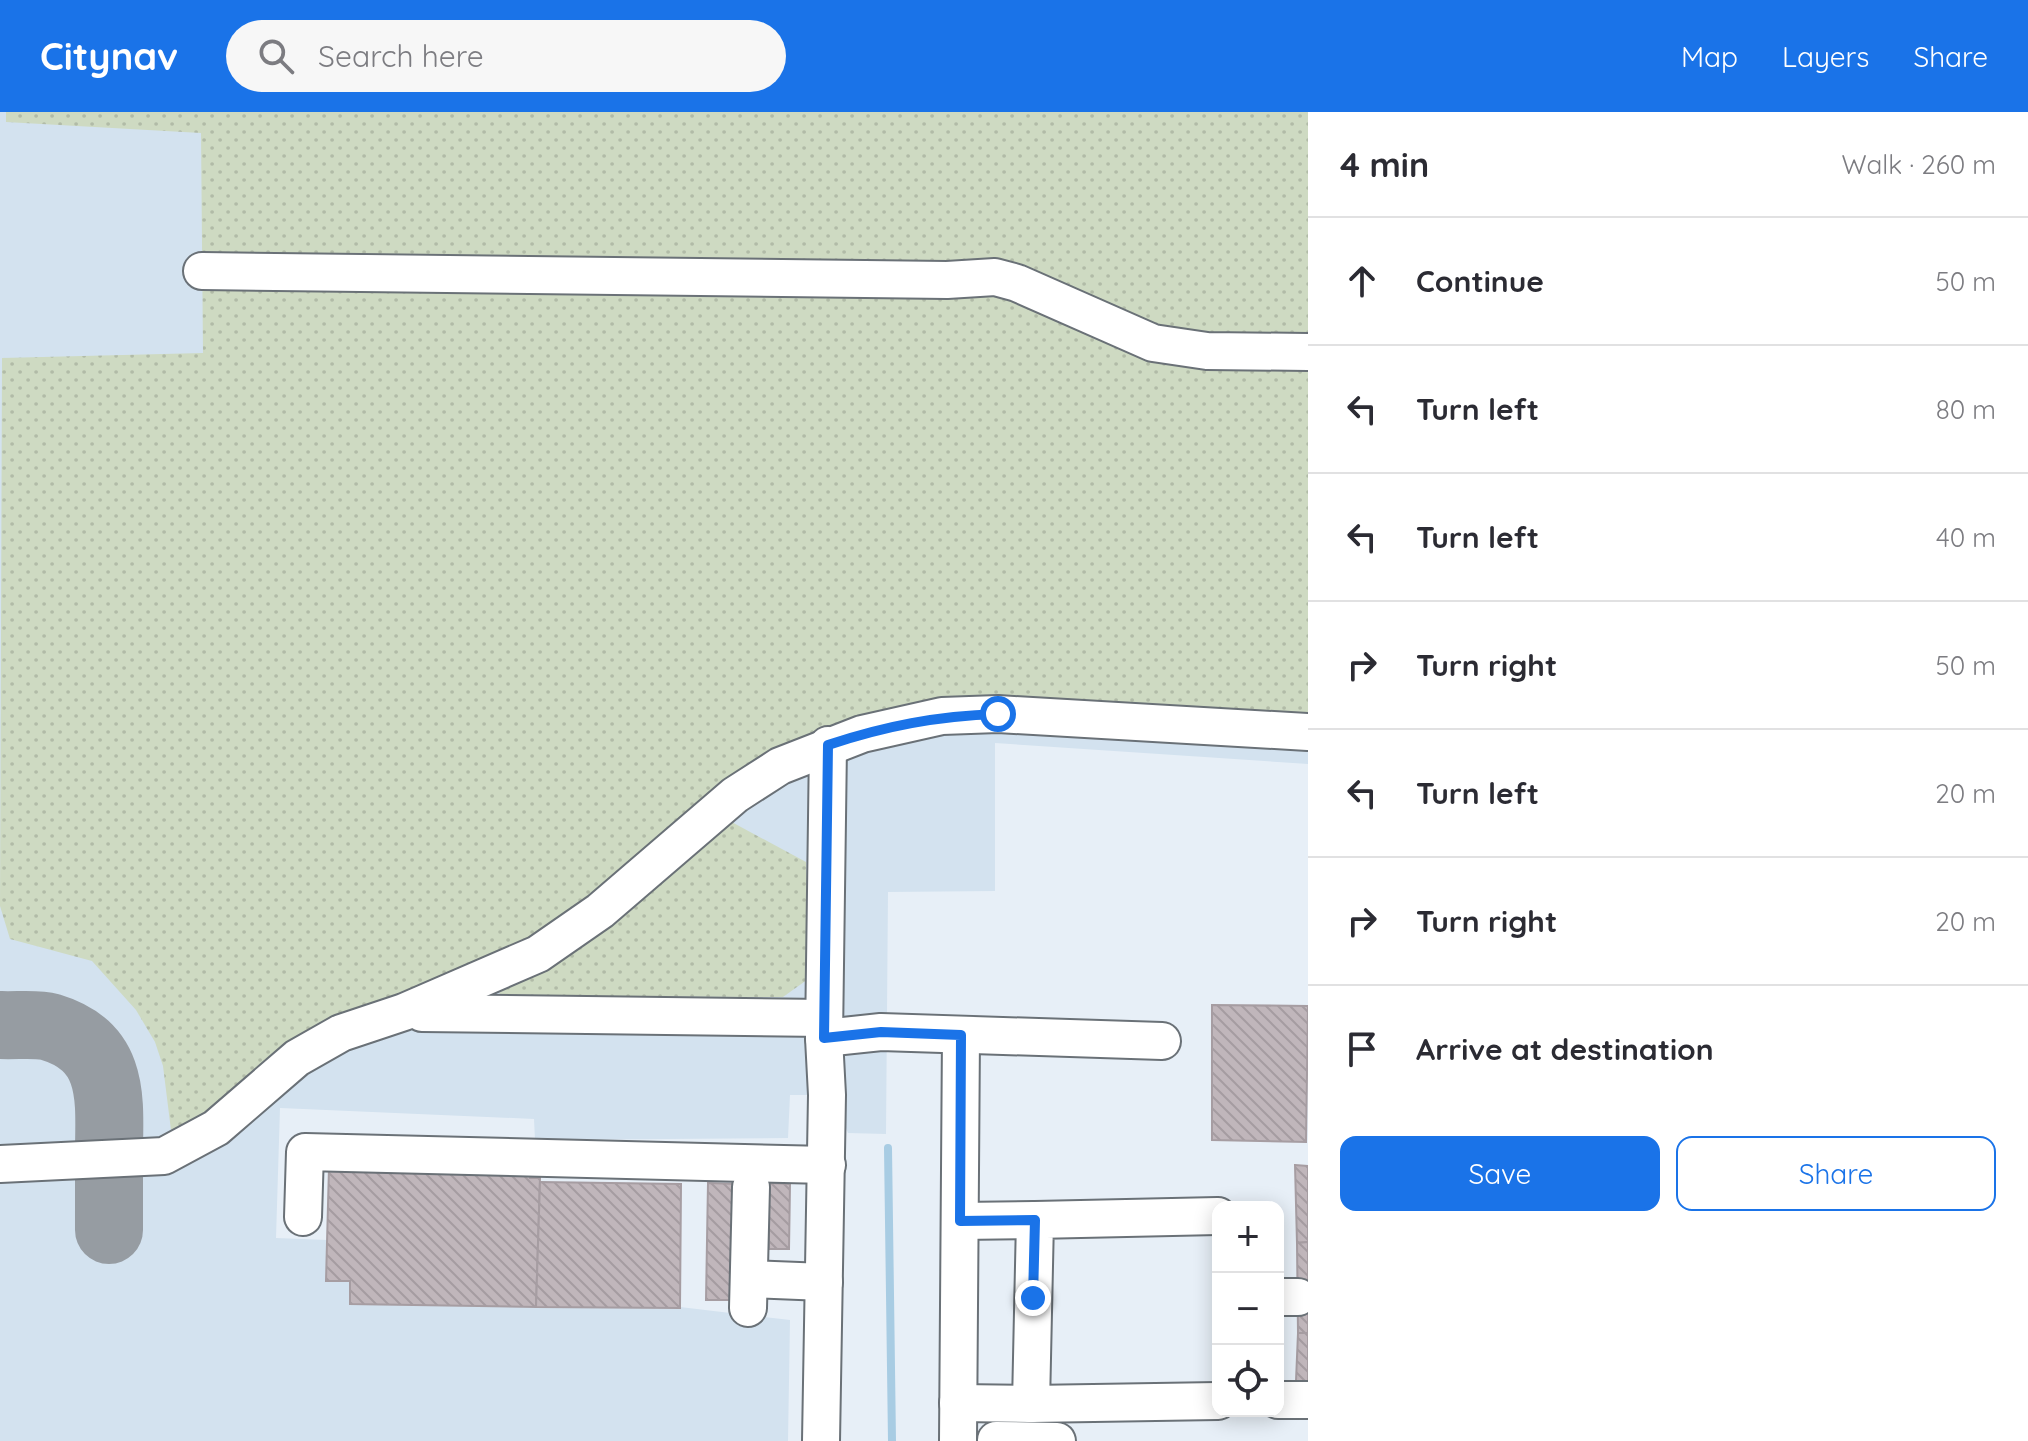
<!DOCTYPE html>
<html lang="en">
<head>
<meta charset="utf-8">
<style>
  body { margin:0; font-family:Quicksand,sans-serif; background:#f7f7f7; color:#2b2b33 }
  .controls { position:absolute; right:24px; bottom:24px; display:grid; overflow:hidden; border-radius:16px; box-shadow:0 4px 20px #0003 }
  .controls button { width:72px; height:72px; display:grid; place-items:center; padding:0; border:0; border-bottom:2px solid #e1e1e2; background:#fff; color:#2b2b33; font:40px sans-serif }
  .stop { position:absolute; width:24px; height:24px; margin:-18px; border:6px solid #1a73e8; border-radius:50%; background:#fff }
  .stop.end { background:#1a73e8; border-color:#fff; box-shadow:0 2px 8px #0008 }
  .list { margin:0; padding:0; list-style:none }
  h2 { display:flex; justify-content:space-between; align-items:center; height:104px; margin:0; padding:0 32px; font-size:34px }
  h2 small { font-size:26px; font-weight:400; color:#7c7c81 }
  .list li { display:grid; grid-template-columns:52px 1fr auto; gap:24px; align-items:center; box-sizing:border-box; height:128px; padding:0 32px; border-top:2px solid #e1e1e2 }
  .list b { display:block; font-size:30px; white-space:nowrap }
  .list em { font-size:26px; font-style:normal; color:#7c7c81 }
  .actions { display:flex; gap:16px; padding:24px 32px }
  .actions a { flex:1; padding:18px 0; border:2px solid #1a73e8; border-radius:16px; text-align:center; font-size:28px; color:#1a73e8 }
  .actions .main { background:#1a73e8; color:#fff }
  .icon { flex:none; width:44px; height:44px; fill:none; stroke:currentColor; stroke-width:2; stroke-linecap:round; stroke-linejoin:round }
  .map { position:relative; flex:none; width:1308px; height:1329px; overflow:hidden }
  header { display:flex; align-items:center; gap:48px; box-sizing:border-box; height:112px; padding:0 40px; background:#1a73e8; color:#fff }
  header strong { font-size:38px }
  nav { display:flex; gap:44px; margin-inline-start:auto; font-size:28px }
  .search { width:560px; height:72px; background:#f7f7f7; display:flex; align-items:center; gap:20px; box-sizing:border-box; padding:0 28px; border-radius:44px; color:#7c7c81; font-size:30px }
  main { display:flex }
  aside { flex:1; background:#fff }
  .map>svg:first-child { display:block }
</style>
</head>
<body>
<header>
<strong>Citynav</strong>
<div class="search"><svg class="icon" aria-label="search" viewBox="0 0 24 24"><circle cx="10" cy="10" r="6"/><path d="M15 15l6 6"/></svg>Search here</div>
<nav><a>Map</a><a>Layers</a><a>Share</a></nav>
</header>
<main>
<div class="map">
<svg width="1308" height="1329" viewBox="0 0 1308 1329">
  <defs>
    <pattern id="grass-dots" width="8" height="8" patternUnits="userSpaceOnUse" patternTransform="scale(2)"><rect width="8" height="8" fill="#cedac2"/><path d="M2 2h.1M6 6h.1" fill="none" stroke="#b1bba7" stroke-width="1.8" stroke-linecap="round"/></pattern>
    <pattern id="building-back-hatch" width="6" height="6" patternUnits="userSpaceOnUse" patternTransform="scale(2)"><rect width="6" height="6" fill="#c0b6bb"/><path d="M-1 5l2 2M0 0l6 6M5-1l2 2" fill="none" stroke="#a59ca1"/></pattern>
  </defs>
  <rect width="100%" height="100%" fill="#e7eff7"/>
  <!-- built -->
  <polygon fill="#d3e2ef" points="0,0 1308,0 1308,652 995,631 995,779 888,780 886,1022 848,1021 832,984 827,983 790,983 788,1026 535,1028 534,1007 280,996 276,1126 327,1128 329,1055 531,1057 530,1065 540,1066 540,1070 681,1072 680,1195 790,1208 788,1329 0,1329"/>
  <!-- grass -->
  <g fill="url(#grass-dots)">
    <polygon points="6,0 1308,0 1308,606 890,603 534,831 312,918 259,954 204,1004 171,1018 163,954 155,930 136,898 92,849 10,827 0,794 2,246 203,241 201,21 6,10"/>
    <polygon points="728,708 806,750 811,865 783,885 500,884 499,876"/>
  </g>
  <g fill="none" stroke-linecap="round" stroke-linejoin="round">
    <!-- stream -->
    <polyline stroke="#a8cce3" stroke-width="8" points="888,1036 892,1329"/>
    <!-- taxiway -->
    <path stroke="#969ca2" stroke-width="68" d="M0 913C16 914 35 911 50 915 113 934 110 982 109 1036 109 1064 109 1091 109 1118"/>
  </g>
  <!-- building -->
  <g fill="url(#building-back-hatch)" stroke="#a69da2" stroke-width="2">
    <polygon points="1212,893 1308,894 1306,1030 1212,1028"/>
    <polygon points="1295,1053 1308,1054 1308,1130 1297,1131"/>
    <polygon points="329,1055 531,1057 530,1066 540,1066 536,1195 350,1192 350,1169 326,1169"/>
    <polygon points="540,1070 681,1072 680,1196 536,1195"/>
    <polygon points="708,1071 738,1072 737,1188 706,1188"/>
    <polygon points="769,1071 790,1072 789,1137 769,1137"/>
    <polygon points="1308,1130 1308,1221 1298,1221 1297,1131"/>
    <polygon points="1298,1221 1308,1221 1308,1269 1296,1269"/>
  </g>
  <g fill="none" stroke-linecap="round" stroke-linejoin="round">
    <!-- minor casing -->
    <g stroke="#6a7177" stroke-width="40">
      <g id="minor">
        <polyline points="202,159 947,168 995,165 1017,171 1153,231 1207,239 1308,240"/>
        <polyline points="422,901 824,906"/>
        <polyline points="824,926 881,920 1162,929"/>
        <polyline points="0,1052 164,1044 216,1016 297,946 341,921 404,900 538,842 600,799 735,683 780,654 862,622 942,604 998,602 1308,620"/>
        <polyline points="1218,1104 1035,1108 1031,1292 1218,1289"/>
        <polyline points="303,1105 305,1040 827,1053"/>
        <polyline points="960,1109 1035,1108"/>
        <polyline points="749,1167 824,1170"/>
        <polyline points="1278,1185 1298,1185"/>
        <polyline points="748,1196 751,1075"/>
        <polyline points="1278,1288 1308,1288"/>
        <polyline points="958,1291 1031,1292"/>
        <polyline points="996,1328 1057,1329"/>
        <polyline points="821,1329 827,983 824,926 828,633"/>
        <polyline points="958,1329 961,923"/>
      </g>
    </g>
    <!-- minor -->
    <use href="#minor" stroke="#fff" stroke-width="36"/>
  </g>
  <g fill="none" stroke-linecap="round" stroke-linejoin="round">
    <!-- route -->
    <path stroke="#1a73e8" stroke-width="10" d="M998 602C937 604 885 614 828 633L824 926 881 920 961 923 960 1109 1035 1108 1033 1186"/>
  </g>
</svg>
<div class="controls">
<button>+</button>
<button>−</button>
<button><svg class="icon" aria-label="locate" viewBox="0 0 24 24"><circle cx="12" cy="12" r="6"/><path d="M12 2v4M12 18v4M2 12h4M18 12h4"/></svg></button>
</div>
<div class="stop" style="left:998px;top:602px"></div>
<div class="stop end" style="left:1033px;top:1186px"></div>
</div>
<aside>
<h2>4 min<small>Walk · 260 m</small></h2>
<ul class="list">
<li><svg class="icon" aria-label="ahead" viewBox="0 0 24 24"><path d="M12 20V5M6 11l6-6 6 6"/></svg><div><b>Continue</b></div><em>50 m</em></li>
<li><svg class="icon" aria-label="left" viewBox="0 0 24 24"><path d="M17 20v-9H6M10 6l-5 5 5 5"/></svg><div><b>Turn left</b></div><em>80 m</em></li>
<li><svg class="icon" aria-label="left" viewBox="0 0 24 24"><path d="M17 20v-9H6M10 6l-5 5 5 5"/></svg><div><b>Turn left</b></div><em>40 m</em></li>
<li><svg class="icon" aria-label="right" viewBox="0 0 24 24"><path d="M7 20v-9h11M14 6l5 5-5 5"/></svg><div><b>Turn right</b></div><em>50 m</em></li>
<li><svg class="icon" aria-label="left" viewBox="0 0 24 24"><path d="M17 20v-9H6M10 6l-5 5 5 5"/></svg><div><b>Turn left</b></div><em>20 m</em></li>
<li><svg class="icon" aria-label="right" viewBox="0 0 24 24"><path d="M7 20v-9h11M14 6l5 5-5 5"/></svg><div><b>Turn right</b></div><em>20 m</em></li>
<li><svg class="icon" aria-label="arrive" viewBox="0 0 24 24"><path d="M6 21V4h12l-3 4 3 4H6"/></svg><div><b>Arrive at destination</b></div></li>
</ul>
<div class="actions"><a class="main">Save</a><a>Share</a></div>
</aside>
</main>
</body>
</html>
